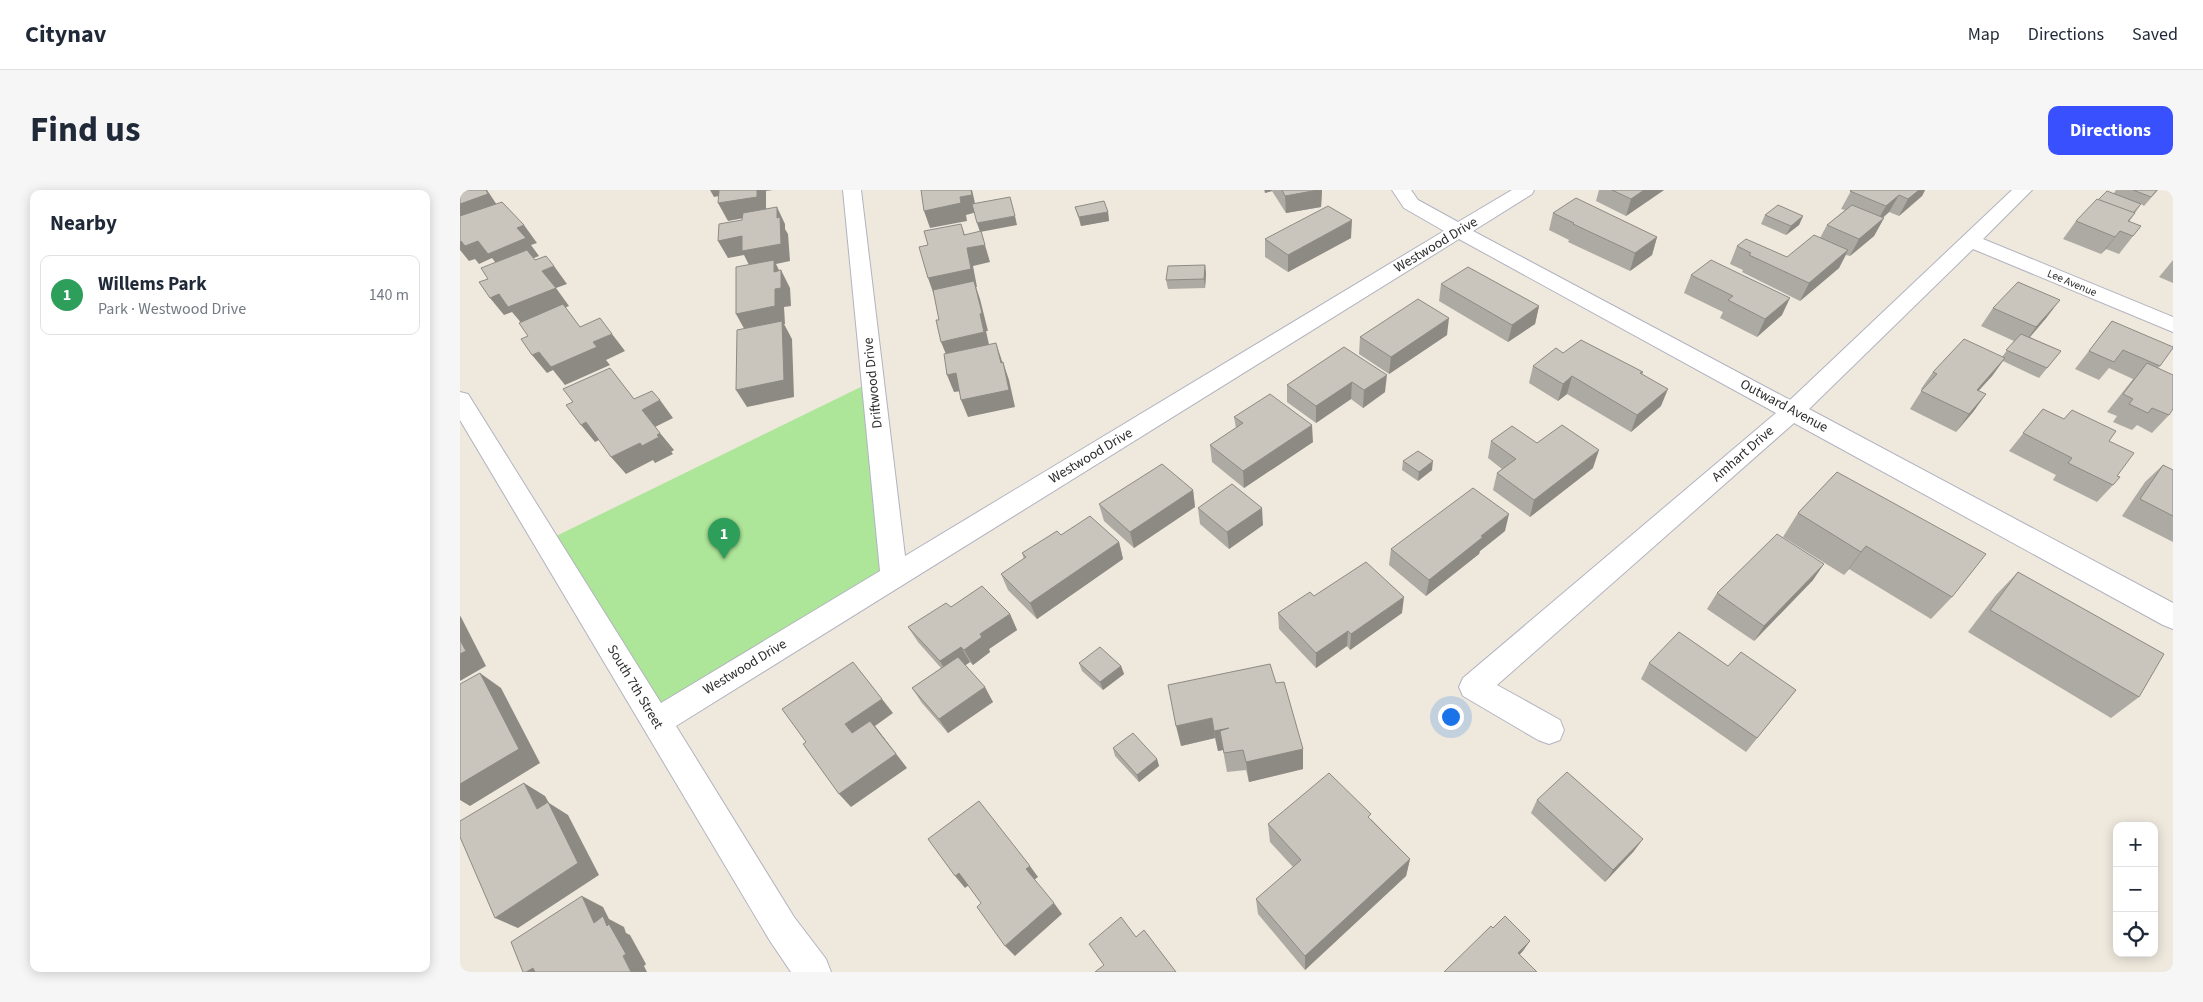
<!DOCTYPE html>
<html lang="en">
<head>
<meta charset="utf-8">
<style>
  body { margin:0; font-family:"Source Sans 3",sans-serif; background:#f6f6f7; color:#1f2937 }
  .controls { position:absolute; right:15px; bottom:15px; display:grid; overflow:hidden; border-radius:10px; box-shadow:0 2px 12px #0003 }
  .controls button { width:45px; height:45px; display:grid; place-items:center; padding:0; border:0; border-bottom:1px solid #e0e1e3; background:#fff; color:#1f2937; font:25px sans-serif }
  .you { position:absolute; left:990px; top:526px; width:18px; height:18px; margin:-12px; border:4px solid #fff; border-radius:50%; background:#1a73e8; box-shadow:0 0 0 8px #1a73e833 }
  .badge { display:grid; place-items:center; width:32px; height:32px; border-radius:50%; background:#3950ff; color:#fff; font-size:16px; font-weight:700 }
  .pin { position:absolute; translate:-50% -41px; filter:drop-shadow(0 1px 2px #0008) }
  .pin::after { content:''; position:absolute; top:26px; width:18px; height:15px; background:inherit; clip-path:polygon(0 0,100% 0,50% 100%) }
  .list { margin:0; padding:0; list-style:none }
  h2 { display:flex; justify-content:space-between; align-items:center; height:65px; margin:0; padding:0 20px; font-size:21px }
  h2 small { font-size:16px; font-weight:400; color:#747a83 }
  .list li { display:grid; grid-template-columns:32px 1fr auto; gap:15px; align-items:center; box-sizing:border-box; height:80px; margin:0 10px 10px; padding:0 10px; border:1px solid #e0e1e3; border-radius:10px }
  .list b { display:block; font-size:19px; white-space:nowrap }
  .list p { margin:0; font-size:16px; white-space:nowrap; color:#747a83 }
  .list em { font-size:16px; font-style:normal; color:#747a83 }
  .icon { flex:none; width:28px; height:28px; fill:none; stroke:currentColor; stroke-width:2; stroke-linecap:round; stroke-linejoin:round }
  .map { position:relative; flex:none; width:1713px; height:782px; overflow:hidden; border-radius:10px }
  header { display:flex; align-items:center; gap:30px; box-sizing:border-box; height:70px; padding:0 25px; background:#fff; border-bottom:1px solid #e0e1e3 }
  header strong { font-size:24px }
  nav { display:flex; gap:28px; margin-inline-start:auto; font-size:18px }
  .intro { display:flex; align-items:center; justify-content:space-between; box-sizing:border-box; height:120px; padding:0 30px }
  h1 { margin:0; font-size:35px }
  .button { padding:12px 22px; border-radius:10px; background:#3950ff; color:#fff; font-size:18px; font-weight:700 }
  main { display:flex; gap:30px; padding:0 30px }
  aside { flex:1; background:#fff; border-radius:10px; box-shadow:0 2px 12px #0003 }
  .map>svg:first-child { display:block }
</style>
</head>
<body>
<header>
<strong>Citynav</strong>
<nav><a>Map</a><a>Directions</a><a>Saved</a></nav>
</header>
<div class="intro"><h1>Find us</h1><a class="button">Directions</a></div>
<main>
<aside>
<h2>Nearby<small></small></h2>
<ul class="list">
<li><span class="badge" style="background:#2e9e5b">1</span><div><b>Willems Park</b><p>Park · Westwood Drive</p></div><em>140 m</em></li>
</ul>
</aside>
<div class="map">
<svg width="1713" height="782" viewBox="0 0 1713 782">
  <rect width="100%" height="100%" fill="#eee8dd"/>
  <!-- green -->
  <polygon fill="#ade698" points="413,191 434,386 196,532 86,351"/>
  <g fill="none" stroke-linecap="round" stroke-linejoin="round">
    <!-- street casing -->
    <g stroke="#b2b3c0" stroke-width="2">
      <polygon id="street" points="383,0 401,0 445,366 984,41 944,18 932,0 951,0 958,10 998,32 1052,0 1074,0 1072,4 1013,41 1330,210 1552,0 1572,0 1523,49 1713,127 1713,142 1513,59 1349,219 1713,413 1713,439 1703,435 1334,233 1037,495 1100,530 1104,540 1100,550 1089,554 1078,550 1003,506 999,497 1003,488 1316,223 999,49 216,536 334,727 366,769 371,782 331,782 310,751 0,230 0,202 8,204 201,513 420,381"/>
    </g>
    <!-- street -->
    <use href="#street" fill="#fff" fill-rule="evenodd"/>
  </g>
  <!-- wall -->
  <g fill="#ada9a3">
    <polygon points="804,0 862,0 861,17 826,23 812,1 805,3"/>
    <polygon points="1139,0 1204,0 1166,26 1136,11"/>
    <polygon points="1389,0 1465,0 1462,6 1439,26 1429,22 1423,28 1424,28 1414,46 1390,66 1386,65 1379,78 1340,111 1282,82 1283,80 1270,74 1277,56 1327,67 1360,48 1367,35 1385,20 1381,19 1391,1"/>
    <polygon points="1656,0 1698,0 1684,16 1681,14 1669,32 1681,36 1659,64 1646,59 1641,64 1603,49 1616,31 1638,10 1654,3"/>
    <polygon points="615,17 648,22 649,31 621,36"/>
    <polygon points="1093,23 1197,47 1192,65 1170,81 1108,52 1109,50 1089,40"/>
    <polygon points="1305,25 1343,26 1339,35 1326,45 1301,34"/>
    <polygon points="891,48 828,82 805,67 805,49"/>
    <polygon points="1713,70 1713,93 1699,87"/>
    <polygon points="745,75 746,84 745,98 708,99 706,90"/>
    <polygon points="1231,85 1322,125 1297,147 1260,128 1263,122 1224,103"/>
    <polygon points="981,94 1079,116 1075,134 1048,152 979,111"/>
    <polygon points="1533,118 1587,127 1570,147 1601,161 1579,188 1543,171 1532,186 1518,201 1526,204 1513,222 1496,242 1450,219 1462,200 1461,199 1473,182 1542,167 1554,151 1521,136"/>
    <polygon points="1652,131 1700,176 1698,178 1709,225 1692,243 1677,235 1672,240 1653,232 1657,226 1647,222 1673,189 1649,178 1639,190 1615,179"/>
    <polygon points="987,145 929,184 899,164 900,147"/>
    <polygon points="884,157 925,202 903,218 891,209 856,233 827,212 827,195"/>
    <polygon points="1103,163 1183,182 1182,184 1201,216 1171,242 1107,204 1098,211 1069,193 1073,176"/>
    <polygon points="1583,219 1604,229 1612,220 1649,251 1657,286 1653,295 1637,312 1593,290 1596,285 1549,261"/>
    <polygon points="774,227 853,252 784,298 752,272 750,255 776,238"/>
    <polygon points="1031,251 1133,278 1070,327 1033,300 1037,283 1042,279 1028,268"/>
    <polygon points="943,271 972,280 958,291 942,280"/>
    <polygon points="1703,275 1713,280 1713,352 1662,326 1685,292"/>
    <polygon points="1377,282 1492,407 1471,429 1389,379 1384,385 1323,347 1338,323"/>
    <polygon points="733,300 735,317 674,358 644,331 639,314"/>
    <polygon points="738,318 803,335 769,359 740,334"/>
    <polygon points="1045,341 1020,361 1019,364 966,406 929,375 931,359"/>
    <polygon points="601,345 659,352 663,369 577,429 548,400 541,384 564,369 562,363"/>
    <polygon points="1558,382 1679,507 1651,528 1508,442 1536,405"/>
    <polygon points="1353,390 1294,451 1247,419 1257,403"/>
    <polygon points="854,406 942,423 890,460 887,456 856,478 819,439 818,423"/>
    <polygon points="491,417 550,424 557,440 529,459 530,462 513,475 510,472 505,475 533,512 488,543 462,513 452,498 481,478 458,452 448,437"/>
    <polygon points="619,473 661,476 664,484 643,500 622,481"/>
    <polygon points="1189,473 1268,476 1336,500 1286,562 1181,489"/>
    <polygon points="816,493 843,579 789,592 786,580 767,582 763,560 758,561 755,548 721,556"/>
    <polygon points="653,558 697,569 699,576 679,592 655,566"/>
    <polygon points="1077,610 1174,661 1145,692 1071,623"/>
    <polygon points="911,629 950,669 946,686 845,780 798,724 796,709 833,677 810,652 808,634"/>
  </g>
  <!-- shaded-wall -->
  <g fill="#8d8a84">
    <polygon points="26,0 27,0 41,21 0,36 0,14"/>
    <polygon points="250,0 266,0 269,4 254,7"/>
    <polygon points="297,0 313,0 306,1 306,24 268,31 258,13"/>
    <polygon points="511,0 512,0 517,22 506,25 507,31 470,38 464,21 500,7"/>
    <polygon points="805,0 812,0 812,1 805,3"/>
    <polygon points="858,0 862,0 861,17 826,23 825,6"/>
    <polygon points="1184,0 1204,0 1166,26 1171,9"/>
    <polygon points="1459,0 1465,0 1462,6 1439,26 1448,9"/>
    <polygon points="1439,5 1429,22 1416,33 1426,16"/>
    <polygon points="317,17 325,34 325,39 328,44 330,71 316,74 321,84 321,80 330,98 331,116 324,117 325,134 324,134 332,149 334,207 287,217 276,200 286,142 276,124 291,79 284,65 268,68 258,51 317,28"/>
    <polygon points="648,22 649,31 621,36 619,27"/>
    <polygon points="555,26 557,35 520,42 517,33"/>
    <polygon points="1343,26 1339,35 1326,45 1331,36"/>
    <polygon points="1424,28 1414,46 1390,66 1399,49"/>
    <polygon points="892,30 891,48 828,82 828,65"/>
    <polygon points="501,34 507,51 525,55 530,72 513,76 517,97 516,97 520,109 528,141 526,141 530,159 488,169 481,152 524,142 474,105 468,88 504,45"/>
    <polygon points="64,35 77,53 71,55 79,66 42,81 32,68 19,74 15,69 9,71 0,60 0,52 18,51"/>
    <polygon points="1660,41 1646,59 1641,64 1655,47"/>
    <polygon points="1197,47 1192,65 1170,81 1175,63"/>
    <polygon points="1388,60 1379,78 1340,111 1349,93"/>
    <polygon points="745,75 746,84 745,98 744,89"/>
    <polygon points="94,76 107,94 96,98 109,116 63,135 52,122 44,125 30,108 82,81"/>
    <polygon points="1330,108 1322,125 1297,147 1305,129"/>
    <polygon points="1600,110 1587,127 1563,155 1576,137"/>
    <polygon points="1079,116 1075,134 1048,152 1052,135"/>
    <polygon points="989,128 987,145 929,184 931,167"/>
    <polygon points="152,144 165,161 146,170 150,175 105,195 93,180 87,183 72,165 79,162 133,152"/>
    <polygon points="536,153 542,171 547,190 541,173"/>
    <polygon points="1545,168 1532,186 1504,217 1517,200"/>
    <polygon points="543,172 549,190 555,217 508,227 501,210"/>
    <polygon points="496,183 502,201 494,202 487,185"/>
    <polygon points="927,185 925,202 903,218 904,200"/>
    <polygon points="1112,186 1107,204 1098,211 1103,194"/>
    <polygon points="892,192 891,209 856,233 856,216"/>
    <polygon points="1208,199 1201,216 1171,242 1177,225"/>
    <polygon points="1526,204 1513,222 1496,242 1509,224"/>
    <polygon points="200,210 213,228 195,237 182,220"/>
    <polygon points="126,232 141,249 135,252 121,235"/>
    <polygon points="852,235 853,252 784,298 783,281"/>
    <polygon points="200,243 214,260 211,262 197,245"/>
    <polygon points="199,247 213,264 195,273 193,270 166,284 151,267 180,253"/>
    <polygon points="1139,260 1133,278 1070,327 1074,310"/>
    <polygon points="973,271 972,280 958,291 959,282"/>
    <polygon points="733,300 735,317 674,358 670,342"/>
    <polygon points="802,318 803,335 769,359 767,342"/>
    <polygon points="1049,324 1045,341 1020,361 1019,364 966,406 969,390 1021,346"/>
    <polygon points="659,352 663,369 577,429 570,413"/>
    <polygon points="1406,356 1389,379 1384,385 1401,362"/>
    <polygon points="1364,374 1353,390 1294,451 1304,436"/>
    <polygon points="944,407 942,423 890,460 891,444"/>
    <polygon points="550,424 557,440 529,459 530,462 513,475 504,460 520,444"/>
    <polygon points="0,426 1,427 26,476 0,491"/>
    <polygon points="888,441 887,456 856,478 856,463"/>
    <polygon points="501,457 510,472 489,487 480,471"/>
    <polygon points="661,476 664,484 643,500 640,492"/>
    <polygon points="20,483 41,498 80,573 10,616 0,610 0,594"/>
    <polygon points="525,497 533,512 488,543 479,529"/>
    <polygon points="422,509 433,523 415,536 447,578 391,617 379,604 392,543 385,534"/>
    <polygon points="752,528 755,548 721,556 716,536"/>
    <polygon points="769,538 760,541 763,560 758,561 754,541"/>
    <polygon points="843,559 843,579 789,592 786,572"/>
    <polygon points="697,569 699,576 679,592 677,585"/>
    <polygon points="64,593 85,606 89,613 108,625 139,685 58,738 35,728 77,619"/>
    <polygon points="1183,649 1174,661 1145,692 1153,680"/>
    <polygon points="950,669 946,686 845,780 845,766"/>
    <polygon points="570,676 578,687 574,690 566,679"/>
    <polygon points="499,683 509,695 505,698 495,686"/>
    <polygon points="122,706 143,717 149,729 164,737 166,743 170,745 186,774 184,776 187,782 171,782 163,766 134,733"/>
    <polygon points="594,713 602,724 555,766 545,756"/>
    <polygon points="1070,751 1063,761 1052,773 1058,763"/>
    <polygon points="73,778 84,782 66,782"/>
  </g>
  <!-- building -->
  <g fill="#c9c5bd" stroke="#8d8a84">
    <polygon points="0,0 26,0 28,4 0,14"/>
    <polygon points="259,0 297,0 297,7 258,13"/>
    <polygon points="461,0 511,0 512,5 500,7 501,13 464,21"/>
    <polygon points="822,0 858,0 825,6"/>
    <polygon points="1152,0 1184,0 1171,9"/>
    <polygon points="1391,0 1459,0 1448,9 1439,5 1426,16 1390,1"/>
    <polygon points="1673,0 1697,0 1691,7"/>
    <polygon points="1647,1 1681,14 1673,23 1638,10"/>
    <polygon points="550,7 555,26 517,33 512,14"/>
    <polygon points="1116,8 1197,47 1175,63 1113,34 1114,33 1093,23"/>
    <polygon points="1637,9 1675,23 1668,31 1681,36 1673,46 1660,41 1655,47 1616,31"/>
    <polygon points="644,11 648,22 619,27 615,17"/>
    <polygon points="42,12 64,35 57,38 66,48 28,64 18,51 5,56 1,51 0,52 0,26"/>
    <polygon points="1318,15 1343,26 1331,36 1305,25"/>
    <polygon points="1392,15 1424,28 1399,49 1367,35"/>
    <polygon points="868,16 892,30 828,65 805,49"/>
    <polygon points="317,17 317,28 320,27 321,54 282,61 282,46 258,51 259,34 282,30 283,23"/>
    <polygon points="501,34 504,45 521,41 525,55 507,58 511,79 468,88 459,57 468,55 464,41"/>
    <polygon points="1354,45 1388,60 1349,93 1289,65 1291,63 1277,56 1286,49 1327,67"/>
    <polygon points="67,60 75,70 86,66 94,76 82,81 96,98 48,117 39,104 30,108 19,92 28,89 21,78"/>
    <polygon points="314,70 314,82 321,80 321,98 315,99 315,116 276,124 276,77"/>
    <polygon points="1251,70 1330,108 1305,129 1268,110 1273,106 1231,85"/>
    <polygon points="745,75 744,89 706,90 708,76"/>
    <polygon points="1008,77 1079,116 1052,135 981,94"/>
    <polygon points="514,91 522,123 520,124 524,142 481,152 476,130 479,130 473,100"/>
    <polygon points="1558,92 1600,110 1576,137 1533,118"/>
    <polygon points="958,109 989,128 931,167 900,147"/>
    <polygon points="103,114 120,137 140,128 152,144 133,152 137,157 91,177 79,162 72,165 61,149 68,146 59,133"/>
    <polygon points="322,131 324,190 276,200 277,140"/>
    <polygon points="1652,131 1713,157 1713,158 1700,176 1663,160 1654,172 1629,161"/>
    <polygon points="1561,144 1601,161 1587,178 1546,160"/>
    <polygon points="1504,149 1545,168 1517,200 1526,204 1509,224 1461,201 1477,184 1473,182"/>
    <polygon points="1121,150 1183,182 1180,183 1208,199 1177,225 1112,186 1103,194 1073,176 1096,158 1103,163"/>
    <polygon points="536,153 541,173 543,172 549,200 501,210 496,183 487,185 484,164"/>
    <polygon points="884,157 927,185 904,200 892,192 856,216 827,195"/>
    <polygon points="1687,173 1713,185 1713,219 1709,225 1692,218 1688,223 1669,214 1673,209 1663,204"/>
    <polygon points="150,178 174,209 192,201 200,210 182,220 200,243 197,245 199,247 182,256 180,253 151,267 126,232 121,235 106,215 113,212 103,199"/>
    <polygon points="810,204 852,235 783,281 750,255 783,233 774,227"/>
    <polygon points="1583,219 1604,229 1612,220 1656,241 1649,251 1674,263 1657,286 1660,287 1653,295 1608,273 1612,268 1563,243"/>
    <polygon points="1102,235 1139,260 1074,310 1037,283 1056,269 1031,251 1052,236 1077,253"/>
    <polygon points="958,261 973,271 959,282 943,271"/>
    <polygon points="702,274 733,300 670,342 639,314"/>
    <polygon points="1703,275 1713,280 1713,326 1680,309"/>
    <polygon points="1377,282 1526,364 1492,407 1406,356 1401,362 1338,323"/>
    <polygon points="772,294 802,318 767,342 738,318"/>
    <polygon points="1013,298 1049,324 1021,346 1023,347 969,390 931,359"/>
    <polygon points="630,326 659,352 570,413 541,384 566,367 562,363 597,341 601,345"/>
    <polygon points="1317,344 1364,374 1304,436 1257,403"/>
    <polygon points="906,372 944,407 891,444 888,441 856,463 818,423 850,402 854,406"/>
    <polygon points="1558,382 1704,464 1679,507 1530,420"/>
    <polygon points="522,396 550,424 520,444 522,447 504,460 501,457 480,471 448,437 486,413 491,417"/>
    <polygon points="1219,442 1268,476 1281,462 1336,500 1297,548 1189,473"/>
    <polygon points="0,450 6,461 0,464"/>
    <polygon points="640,457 661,476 640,492 619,473"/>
    <polygon points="498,467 525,497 479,529 452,498"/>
    <polygon points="393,472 422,509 385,534 392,543 410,531 436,564 379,604 343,554 346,552 322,519"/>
    <polygon points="810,474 816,493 824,492 843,559 786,572 783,560 764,563 760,541 769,538 754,541 752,528 716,536 708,495"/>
    <polygon points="20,483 59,559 0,594 0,494"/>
    <polygon points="673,543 697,569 677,585 653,558"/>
    <polygon points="1107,582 1183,649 1153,680 1077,610"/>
    <polygon points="869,583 911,624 908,627 950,669 845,766 796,709 841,670 808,634"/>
    <polygon points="64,593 77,619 88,612 118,673 35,728 0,647 0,631"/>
    <polygon points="519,611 570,676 566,679 594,713 545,756 517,717 521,713 499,683 495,686 468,649"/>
    <polygon points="122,706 134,733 143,726 147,736 149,734 166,764 163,766 171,782 75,782 73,778 66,782 63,782 51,752"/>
    <polygon points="1045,726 1070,751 1058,763 1077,782 984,782 1031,736 1033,738"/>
    <polygon points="661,727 676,747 684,740 716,782 635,782 644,775 629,754"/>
  </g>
  <g text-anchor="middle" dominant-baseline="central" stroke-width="4.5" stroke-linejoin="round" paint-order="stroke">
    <!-- far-street labels -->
    <g font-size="11" fill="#2c2c2c" stroke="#fff">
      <text transform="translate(1612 93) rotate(23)">Lee Avenue</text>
    </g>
    <!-- street labels -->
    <g font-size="14" fill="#2c2c2c" stroke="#fff">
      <text transform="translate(976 55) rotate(-31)">Westwood Drive</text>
      <text transform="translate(413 193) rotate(-96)">Driftwood Drive</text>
      <text transform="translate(1324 216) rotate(28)">Outward Avenue</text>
      <text transform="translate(1283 264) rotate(-41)">Amhart Drive</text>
      <text transform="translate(631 266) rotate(-31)">Westwood Drive</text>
      <text transform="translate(285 477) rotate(-31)">Westwood Drive</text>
      <text transform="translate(175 497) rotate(59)">South 7th Street</text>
    </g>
  </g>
</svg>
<div class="controls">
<button>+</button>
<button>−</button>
<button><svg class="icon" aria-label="locate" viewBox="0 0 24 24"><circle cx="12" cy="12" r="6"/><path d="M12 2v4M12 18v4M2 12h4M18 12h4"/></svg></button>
</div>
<div class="you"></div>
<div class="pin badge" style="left:264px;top:369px;background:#2e9e5b">1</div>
</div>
</main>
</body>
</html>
